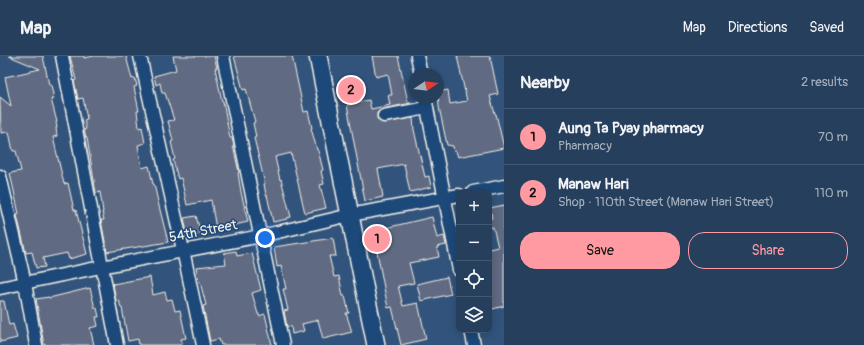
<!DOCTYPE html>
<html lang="en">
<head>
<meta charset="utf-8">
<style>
  body { margin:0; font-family:Pangolin,sans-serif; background:#324a66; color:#f1f3f6 }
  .controls { position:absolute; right:12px; bottom:12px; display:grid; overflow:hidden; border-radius:8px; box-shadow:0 2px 10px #0003 }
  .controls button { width:36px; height:36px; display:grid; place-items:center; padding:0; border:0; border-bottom:1px solid #425872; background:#263f5d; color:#f1f3f6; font:20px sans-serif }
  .compass { position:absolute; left:408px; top:12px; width:36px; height:36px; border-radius:50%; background:#263f5d; box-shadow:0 2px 10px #0003; rotate:77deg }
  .you { position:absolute; left:265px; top:182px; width:14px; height:14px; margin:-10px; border:3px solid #fff; border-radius:50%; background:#1a73e8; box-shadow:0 0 0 6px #1a73e833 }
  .badge { display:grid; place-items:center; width:26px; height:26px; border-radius:50%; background:#ff9aa2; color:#111; font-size:13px; font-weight:700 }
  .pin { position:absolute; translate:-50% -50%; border:2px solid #fff; box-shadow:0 1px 4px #0006 }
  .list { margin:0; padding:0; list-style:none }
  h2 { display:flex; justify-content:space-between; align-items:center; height:52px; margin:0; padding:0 16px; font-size:17px }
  h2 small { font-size:13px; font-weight:400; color:#a4afbc }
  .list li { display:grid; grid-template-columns:26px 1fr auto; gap:12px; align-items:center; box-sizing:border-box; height:56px; padding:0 16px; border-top:1px solid #425872 }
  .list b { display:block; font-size:15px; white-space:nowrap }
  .list p { margin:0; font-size:13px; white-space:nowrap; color:#a4afbc }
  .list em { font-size:13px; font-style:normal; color:#a4afbc }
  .actions { display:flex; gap:8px; padding:12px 16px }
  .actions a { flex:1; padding:9px 0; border:1px solid #ff9aa2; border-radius:16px; text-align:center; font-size:14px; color:#ff9aa2 }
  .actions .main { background:#ff9aa2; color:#111 }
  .icon { flex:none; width:22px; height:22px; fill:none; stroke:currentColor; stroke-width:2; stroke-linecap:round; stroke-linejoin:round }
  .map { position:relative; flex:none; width:504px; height:289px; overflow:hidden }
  header { display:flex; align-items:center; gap:24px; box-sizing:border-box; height:56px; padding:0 20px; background:#263f5d; border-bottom:1px solid #425872 }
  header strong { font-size:19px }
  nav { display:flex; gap:22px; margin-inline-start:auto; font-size:14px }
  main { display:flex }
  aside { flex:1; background:#263f5d }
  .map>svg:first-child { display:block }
</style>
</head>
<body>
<header>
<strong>Map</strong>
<nav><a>Map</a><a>Directions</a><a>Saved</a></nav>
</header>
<main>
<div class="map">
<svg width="504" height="289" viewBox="0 0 504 289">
  <rect width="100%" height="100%" fill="#32547c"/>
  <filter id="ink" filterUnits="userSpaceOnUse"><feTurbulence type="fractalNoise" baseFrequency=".025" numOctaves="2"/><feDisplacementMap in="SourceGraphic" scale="8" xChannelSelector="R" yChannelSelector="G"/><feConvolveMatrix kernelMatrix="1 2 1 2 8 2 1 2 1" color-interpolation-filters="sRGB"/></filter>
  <g filter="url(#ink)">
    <!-- building -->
    <g fill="#606a82" stroke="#f4f1e8">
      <polygon points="9,0 43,0 49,29 51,29 54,43 51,43 57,66 56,66 57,72 56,72 57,80 53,81 64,128 68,127 74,154 76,154 87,198 69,203 67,197 43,202 45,211 36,212 32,196 26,197 17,159 19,158 10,117 21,115 16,95 13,95 9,76 1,77 0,41 11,50 5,21 40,13"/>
      <polygon points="70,0 84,0 84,2 94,0 126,0 132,23 135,22 137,30 134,31 139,55 137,55 139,72 142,71 145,87 138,89 142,112 149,110 153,128 154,128 158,146 168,186 107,196 101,164 104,164 102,156 103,156 100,136 96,137 87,82 86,82 84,74 86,73 84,64 87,63 83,42 78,43 74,25 76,24"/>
      <polygon points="173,0 214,0 217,12 215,12 222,45 223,45 230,82 232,82 234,90 233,90 239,116 238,117 241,136 248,166 216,173 211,144 187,149 181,122 178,123 173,104 175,103 171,86 173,85 168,65 174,64 165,37 162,37 160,27 156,29 154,20 176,14"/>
      <polygon points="234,0 292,0 304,56 308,55 312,72 311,72 317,94 318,94 323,114 321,115 324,128 320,129 326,152 305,157 291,97 275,101 280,124 281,123 291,161 287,162 287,163 273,166 267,139 266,139 264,128 265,128 254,82 256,81 253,67 255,66 246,33 243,34"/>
      <polygon points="372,0 398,0 408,46 411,46 411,47 382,53 377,57 377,62 379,65 385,67 413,62 414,74 425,121 429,120 431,131 410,136 404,108 378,113 383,141 365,145 347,49 369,44 371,53 390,49 388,39 392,39 388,18 376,21"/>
      <polygon points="457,0 490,0 498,38 490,40 495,58 496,58 504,92 458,101 456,95 454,96 453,90 447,89 439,51 438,36 448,34 450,48 467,45"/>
      <polygon points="504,149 504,250 489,254 489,193 498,191 493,171 489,172 489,163 492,162 490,152"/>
      <polygon points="196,160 201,178 188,181 184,162"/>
      <polygon points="432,161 437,182 444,180 446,189 437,191 439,201 409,207 414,227 398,230 403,250 418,247 426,283 401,289 392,251 388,252 373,175"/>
      <polygon points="333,182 336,200 329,200 334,221 339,220 343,240 345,240 349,257 346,257 352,276 323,283 318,264 302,268 304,275 292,278 291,270 287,271 284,255 288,254 283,233 286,233 281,210 277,211 274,191"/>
      <polygon points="236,195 237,200 252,197 261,234 252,237 258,258 259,258 259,260 265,258 272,289 221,289 219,283 210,285 203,250 206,249 200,226 199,226 196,211 226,208 224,197"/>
      <polygon points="150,221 153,239 165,236 167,244 172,243 175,255 180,254 186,282 181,283 183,289 139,289 138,283 128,285 122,252 121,252 119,244 116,245 113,228"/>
      <polygon points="447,221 451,238 421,245 417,228"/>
      <polygon points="90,232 95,252 97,252 99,261 96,261 98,270 90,272 94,289 44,289 36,243 49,241 49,242"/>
      <polygon points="0,245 4,245 9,269 13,268 17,282 0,286"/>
    </g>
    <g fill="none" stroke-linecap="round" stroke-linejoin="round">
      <!-- minor casing -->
      <g stroke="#f4f1e8" stroke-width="15">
        <g id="minor">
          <polyline points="62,0 117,289"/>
          <polyline points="140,0 183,194 203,289"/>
          <polyline points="223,0 283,289"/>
          <polyline points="417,0 421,18"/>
          <polyline points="425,42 459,214"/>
          <polyline points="384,60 427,52"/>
          <polyline points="0,120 25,227 36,289"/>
          <polyline points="473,136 504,130"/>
          <polyline points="0,232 101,211 261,180 350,159 459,139"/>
          <polyline points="471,274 474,289"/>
        </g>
      </g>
      <!-- secondary casing -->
      <g stroke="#f4f1e8" stroke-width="20">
        <polyline id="secondary" points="318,0 376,289"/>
      </g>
      <!-- minor -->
      <use href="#minor" stroke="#1f4a7a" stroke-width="12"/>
      <!-- secondary -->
      <use href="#secondary" stroke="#1f4a7a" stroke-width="17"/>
    </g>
  </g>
  <g text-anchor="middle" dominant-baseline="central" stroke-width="3" stroke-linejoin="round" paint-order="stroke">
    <!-- street labels -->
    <g font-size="14" fill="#f4f1e8" stroke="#1f4a7a">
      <text transform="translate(203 175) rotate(-11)">54th Street</text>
    </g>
  </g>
</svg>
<div class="controls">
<button>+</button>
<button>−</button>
<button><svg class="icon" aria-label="locate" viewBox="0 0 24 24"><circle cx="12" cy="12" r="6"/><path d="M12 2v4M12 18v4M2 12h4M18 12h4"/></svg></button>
<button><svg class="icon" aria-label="layers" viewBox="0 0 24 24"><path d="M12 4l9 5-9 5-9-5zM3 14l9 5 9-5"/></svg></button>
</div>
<svg class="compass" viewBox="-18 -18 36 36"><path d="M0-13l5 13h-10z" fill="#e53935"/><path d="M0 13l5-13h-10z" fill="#a4afbc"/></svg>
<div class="you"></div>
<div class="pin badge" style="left:377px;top:183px">1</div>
<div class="pin badge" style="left:351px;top:34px">2</div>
</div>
<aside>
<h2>Nearby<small>2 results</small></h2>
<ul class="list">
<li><span class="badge">1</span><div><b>Aung Ta Pyay pharmacy</b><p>Pharmacy</p></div><em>70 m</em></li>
<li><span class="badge">2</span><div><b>Manaw Hari</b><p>Shop · 110th Street (Manaw Hari Street)</p></div><em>110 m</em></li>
</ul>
<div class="actions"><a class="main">Save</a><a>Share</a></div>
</aside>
</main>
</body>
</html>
